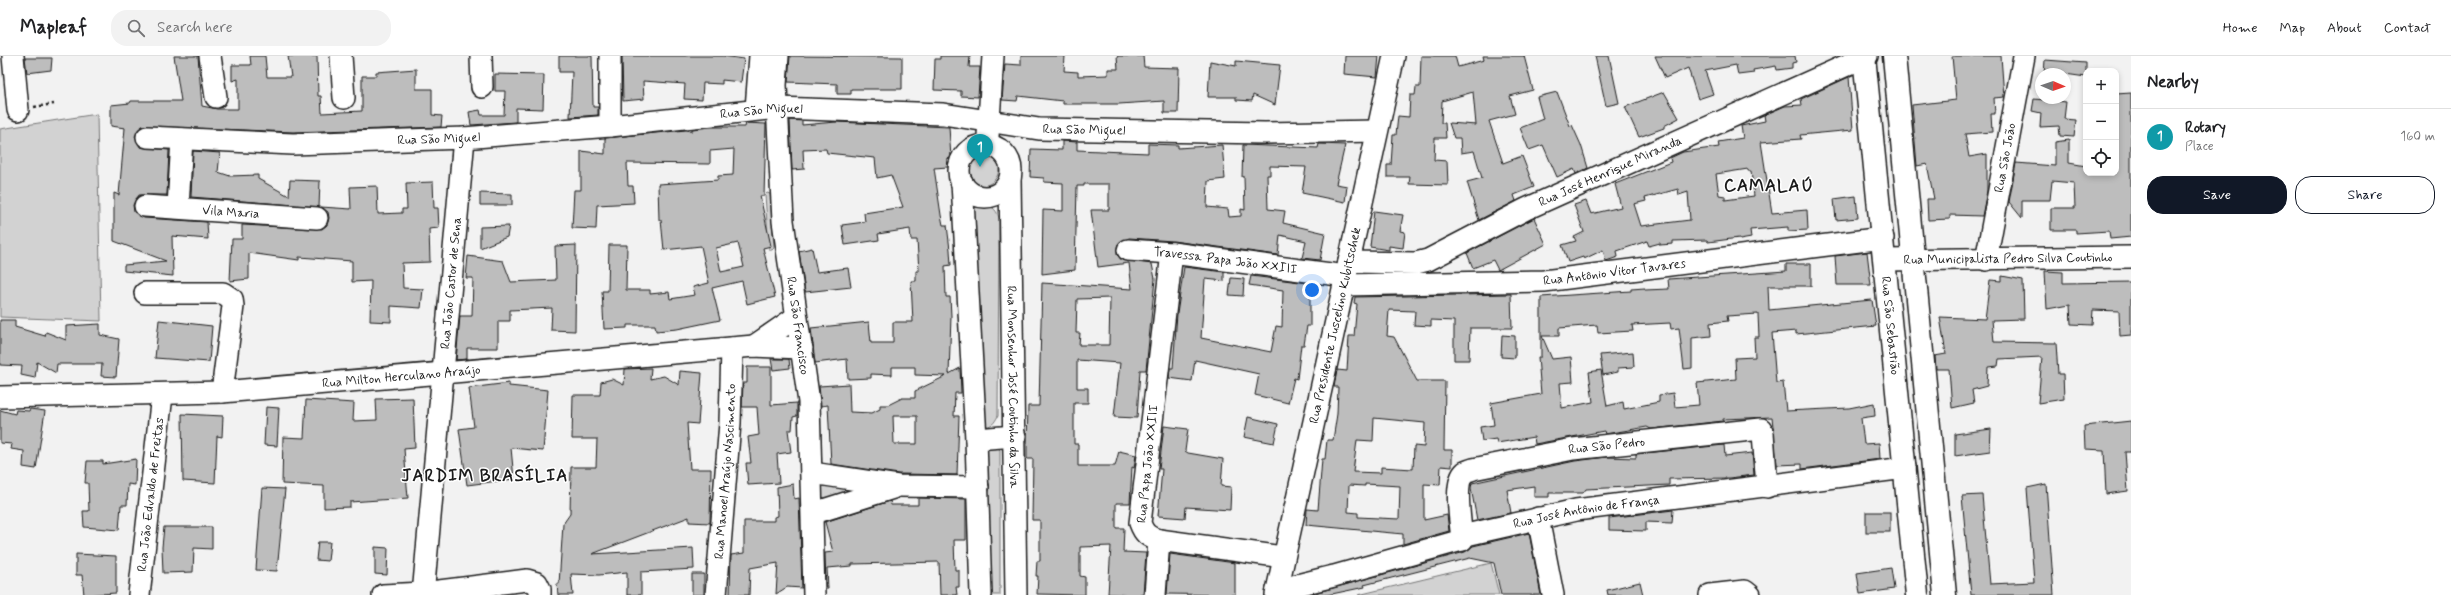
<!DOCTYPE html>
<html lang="en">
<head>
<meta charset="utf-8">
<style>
  body { margin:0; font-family:Mynerve,sans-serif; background:#f2f2f2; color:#202124 }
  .controls { position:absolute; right:12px; top:12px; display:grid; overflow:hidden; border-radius:8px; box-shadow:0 2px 6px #0003 }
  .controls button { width:36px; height:36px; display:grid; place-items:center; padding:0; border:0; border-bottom:1px solid #e0e0e0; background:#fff; color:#202124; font:20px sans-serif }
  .compass { position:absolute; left:2035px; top:12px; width:36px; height:36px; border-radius:50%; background:#fff; box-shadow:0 2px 6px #0003; rotate:92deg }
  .you { position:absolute; left:1312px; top:234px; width:14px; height:14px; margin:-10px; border:3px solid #fff; border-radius:50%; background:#1a73e8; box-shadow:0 0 0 6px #1a73e833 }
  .badge { display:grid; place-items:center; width:26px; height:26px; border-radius:50%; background:#111827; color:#fff; font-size:13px; font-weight:700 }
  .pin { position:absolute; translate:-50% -33px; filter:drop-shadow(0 1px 2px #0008) }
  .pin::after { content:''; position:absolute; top:21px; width:14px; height:12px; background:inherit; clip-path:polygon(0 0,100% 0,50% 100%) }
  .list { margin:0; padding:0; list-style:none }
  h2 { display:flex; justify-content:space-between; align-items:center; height:52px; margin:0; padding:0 16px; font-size:17px }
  h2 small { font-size:13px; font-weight:400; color:#757577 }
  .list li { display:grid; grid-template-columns:26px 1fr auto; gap:12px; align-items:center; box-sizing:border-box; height:56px; padding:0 16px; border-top:1px solid #e0e0e0 }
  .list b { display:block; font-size:15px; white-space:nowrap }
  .list p { margin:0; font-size:13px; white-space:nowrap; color:#757577 }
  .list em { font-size:13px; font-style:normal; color:#757577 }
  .actions { display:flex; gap:8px; padding:12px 16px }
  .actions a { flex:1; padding:9px 0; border:1px solid #111827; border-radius:16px; text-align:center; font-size:14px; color:#111827 }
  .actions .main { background:#111827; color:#fff }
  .icon { flex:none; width:22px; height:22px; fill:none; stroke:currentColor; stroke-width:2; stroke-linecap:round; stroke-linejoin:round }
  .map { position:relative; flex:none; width:2131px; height:539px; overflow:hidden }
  header { display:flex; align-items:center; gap:24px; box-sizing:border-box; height:56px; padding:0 20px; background:#fff; border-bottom:1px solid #e0e0e0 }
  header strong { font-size:19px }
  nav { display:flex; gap:22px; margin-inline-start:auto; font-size:14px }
  .search { width:280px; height:36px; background:#f2f2f2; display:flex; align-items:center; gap:10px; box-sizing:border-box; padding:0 14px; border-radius:16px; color:#757577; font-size:15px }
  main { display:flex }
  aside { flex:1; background:#fff }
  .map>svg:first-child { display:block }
</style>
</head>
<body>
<header>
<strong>Mapleaf</strong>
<div class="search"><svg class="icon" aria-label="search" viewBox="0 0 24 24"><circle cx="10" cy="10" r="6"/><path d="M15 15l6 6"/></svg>Search here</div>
<nav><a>Home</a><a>Map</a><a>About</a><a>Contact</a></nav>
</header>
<main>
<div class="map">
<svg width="2131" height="539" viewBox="0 0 2131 539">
  <rect width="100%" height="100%" fill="#f2f2f2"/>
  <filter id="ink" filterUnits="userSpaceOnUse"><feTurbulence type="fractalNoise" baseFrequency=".025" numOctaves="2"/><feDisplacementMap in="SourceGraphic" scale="8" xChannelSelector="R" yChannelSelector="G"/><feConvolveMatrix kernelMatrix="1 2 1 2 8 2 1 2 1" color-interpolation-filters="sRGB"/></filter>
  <g filter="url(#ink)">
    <!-- green -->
    <g fill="#d2d2d2" stroke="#777">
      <polygon points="97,58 101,265 0,261 0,73"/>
      <circle cx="981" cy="112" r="18"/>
      <polygon points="767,137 770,138 774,192 772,194 769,194 765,139"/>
      <path d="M980 149C991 149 996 152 999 162L998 360C994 367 992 371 983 370L973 152Z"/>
      <polygon points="997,390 1000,394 1000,539 984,539 983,391"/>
      <polygon points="819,428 864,430 820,444"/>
      <polygon points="1491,507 1499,539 1358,539"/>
    </g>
    <!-- building -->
    <g fill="#bdbdbd" stroke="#1c1c1c" fill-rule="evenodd">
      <polygon points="174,0 198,0 202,50 217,53 238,53 238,23 232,25 232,9 251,9 250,0 265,0 267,21 291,21 288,0 317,0 318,40 321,40 322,57 362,55 362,20 376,20 376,16 416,13 416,33 432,33 432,59 442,60 441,71 293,76 142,70 135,80 140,91 169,94 167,139 139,139 133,149 134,156 144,162 207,166 208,183 172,180 173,220 124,215 124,209 166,205 114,185 114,137 119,139 125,72 111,70 111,49 130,47 131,45 181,45"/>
      <polygon points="559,0 592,0 593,51 598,51 598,59 570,61 572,16 559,16"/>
      <polygon points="622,0 723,0 744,3 741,26 722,24 722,28 703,27 702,44 684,43 685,28 643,25 644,43 623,45"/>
      <polygon points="790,0 902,1 902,33 851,33 851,38 837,38 837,28 788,26"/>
      <polygon points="940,0 970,0 969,11 980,11 978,41 961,40 961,35 934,34 935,3 940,3"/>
      <polygon points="1021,0 1065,0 1064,15 1078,16 1078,20 1108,19 1108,13 1118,13 1117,0 1143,0 1144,11 1179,12 1178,57 1164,57 1164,45 1119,48 1063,48 1063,45 1018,40 1017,45 1002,44 1005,8 1021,9"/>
      <polygon points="1345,0 1379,0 1377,21 1344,18"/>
      <polygon points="1421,0 1455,0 1458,11 1484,4 1483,0 1524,0 1533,34 1510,40 1515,58 1489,65 1503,107 1522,100 1534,131 1514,139 1516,145 1479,164 1467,126 1482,122 1474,95 1461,97 1460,82 1454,82 1449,67 1476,69 1473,36 1442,45 1441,67 1445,67 1446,82 1435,82 1434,104 1447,105 1448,129 1409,128 1410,121 1387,121 1387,109 1391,109 1393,79 1396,79 1398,60 1409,61 1410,39 1415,39 1416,31 1420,31"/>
      <polygon points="1595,0 1609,0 1619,47 1606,50"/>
      <polygon points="1655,0 1795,0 1796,6 1792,7 1792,12 1777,14 1776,10 1753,14 1754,17 1738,19 1736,9 1705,15 1713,38 1698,43 1688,12 1665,22"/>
      <polygon points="1952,0 2001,0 2004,41 1994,42 1995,58 1991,58 1992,76 1965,78 1969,101 1987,98 1987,135 1982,160 1950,159 1950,163 1928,164 1927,143 1934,143 1927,108 1917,110 1912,49 1956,44"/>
      <polygon points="25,2 52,2 51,14 27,17"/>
      <polygon points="2045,4 2086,7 2086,21 2065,18 2044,18"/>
      <polygon points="1210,5 1236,10 1236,5 1280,9 1275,49 1253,39 1252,45 1236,44 1236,41 1208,41"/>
      <polygon points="495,18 544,19 543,53 516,52 516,66 471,69 469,56 480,54 481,59 504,59 505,35 495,35"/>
      <path d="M1849 21 1853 74 1800 79 1801 83 1761 86 1772 157 1807 154 1808 174 1788 175V171L1750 174 1751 182 1740 184 1739 182 1708 186 1707 184 1673 185V188L1660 189V187L1649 190 1647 185 1617 195 1618 201 1606 205 1603 194 1584 203 1583 201 1568 206 1562 189 1576 185 1574 181 1584 176 1574 149 1586 145 1591 158 1621 151 1615 128 1671 106 1670 102 1683 96 1719 91 1718 86 1743 82 1741 70 1765 65 1764 59 1785 50 1802 49 1801 43ZM1748 113V115H1751L1754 140 1725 144V140L1719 139 1716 118ZM1678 133 1679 139 1688 136 1690 164 1641 170 1634 148 1646 145 1645 142Z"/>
      <polygon points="1557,36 1570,70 1572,69 1581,89 1588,112 1576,118 1574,113 1557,121 1543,89 1529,94 1520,72 1543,63 1537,41"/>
      <polygon points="1664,36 1679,62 1664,70 1664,72 1639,81 1625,51"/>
      <polygon points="2131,37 2131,181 2110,183 2109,175 2076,177 2076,174 2051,174 2051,152 2075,152 2074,127 2052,125 2050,144 2022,144 2022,162 2009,146 2016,107 2055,110 2055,86 2069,84 2069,107 2086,110 2086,117 2116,117 2116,38"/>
      <polygon points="2034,43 2066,46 2064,63 2076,64 2074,81 2060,80 2059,70 2040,71 2041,57 2032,55"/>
      <path d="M790 64 802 65V69L836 66 949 71 951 102 947 103 948 111 934 112 941 159 943 169H947L950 194 951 209 945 210 946 241H950L951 260 949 318 960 312 961 337H955L954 360H959L957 419 899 418 831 408 828 349 821 350 819 330 849 328 850 356 872 357 880 353V349H888L902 342H915V335L946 320 915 319V311H892V319L871 318V322L848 323 847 303 815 307 811 272 869 266 871 287H893V266H913L911 225H916V215H919L917 184H911L910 173 878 178 879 184 845 189 842 169 865 166 864 157 903 151 891 119 877 122 875 102 827 97 826 93 803 94 804 113 792 114ZM893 360H917V388H894Z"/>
      <path d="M746 67 766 68 764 140H760L771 190 763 192 775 241 747 248 742 225 712 232 720 264 677 273 656 275 655 269H627V272L604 273 602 235H608L609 189H627L626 234H650V238L669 236 670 243 695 239 693 231 709 227 701 190 664 194 661 164H659L658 128 718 124V120L733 119 734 93 710 95V108L627 107 628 130H633L634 147 597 149 596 173 572 172 574 134H581V95L605 98V82L686 74 692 75V73L710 71H745ZM738 187 744 211 721 216 716 192Z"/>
      <path d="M1062 85 1077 86V94L1148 97V88L1178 89V92L1222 89 1225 123 1208 125 1207 151 1228 153 1229 161 1241 160V153L1245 154 1244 121H1242L1243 89 1318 92 1319 88 1345 89 1336 128 1347 130 1345 146 1302 137 1306 111 1270 110V119H1267L1268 153 1285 155 1283 167 1325 177 1320 204 1302 202 1306 185 1280 179 1278 199 1173 185 1129 182 1118 188 1117 199 1122 204 1152 208 1155 223 1146 314H1140L1137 362 1114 361 1120 307 1077 304V332H1088V347H1074V388H1078V410H1115L1119 395 1136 399 1134 412 1132 411 1130 447H1116V472H1124L1123 496 1146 497 1143 539 1108 538 1111 490 1080 491V520L1085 521V539L1037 538 1038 520H1036L1037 505H1040V464H1032L1033 403H1027V390L1028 350H1039L1042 227 1132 233 1129 207 1098 211 1091 154H1109V128H1084V130H1077L1075 214 1042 218 1043 154 1063 155V127L1044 126V122L1030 121 1031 93 1062 94ZM1110 242 1109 289H1079L1080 277H1076L1077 243Z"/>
      <polygon points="193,95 220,97 218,116 230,120 258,119 258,123 289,140 290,124 320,125 319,151 191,141"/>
      <polygon points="433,126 434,152 438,152 439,172 429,173 430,206 402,207 403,232 423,233 421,252 391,250 391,266 370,265 371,225 352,226 352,205 299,201 299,204 249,197 249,223 230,225 232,183 242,183 242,169 322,173 327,169 329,162 328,156 321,151 351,153 350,131 377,130 378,158 402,157 402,153 407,153 406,127"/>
      <polygon points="480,137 512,138 512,149 480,149"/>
      <polygon points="1856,140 1858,162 1836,164 1834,143"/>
      <polygon points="1374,155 1403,159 1400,175 1405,176 1403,192 1389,190 1389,194 1370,191"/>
      <polygon points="1534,162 1546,188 1498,214 1493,204 1473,212 1467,197"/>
      <polygon points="509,170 507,181 480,192 480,171"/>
      <polygon points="576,189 575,275 551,274 552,252 510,254 510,265 498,265 498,292 467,292 467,303 456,304 460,260 472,260 473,222 466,222 468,200 503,205 511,226 556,224 555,190"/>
      <polygon points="812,192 817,216 848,212 851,231 805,236 799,195"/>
      <polygon points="1867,196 1871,229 1837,229 1835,200"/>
      <path d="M1786 208H1811V230H1768L1769 254 1872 244 1876 270 1796 278V275L1772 277 1776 327 1783 326 1786 355 1849 352 1874 347 1875 360 1861 362 1864 388 1879 387 1880 403 1802 413V408L1777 409 1772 361 1723 363V365L1651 373 1647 371 1605 378 1604 375 1535 388 1534 381 1497 387 1496 383 1482 385 1480 371 1494 369 1491 347 1541 338 1538 301H1541V241L1631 235V233L1645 232V234L1669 233 1668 223 1786 215ZM1758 258 1759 281H1754L1755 301 1735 302 1736 323 1697 327 1699 349 1675 351 1673 337 1659 339V346L1624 353 1623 346 1607 350 1601 314 1589 316 1593 346 1562 352 1560 327 1573 326 1571 301 1552 303 1542 280H1559V272L1597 269 1598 277 1633 275 1632 269 1670 267 1671 273 1679 272 1684 313 1692 312V282L1711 280 1710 267 1728 265 1727 260Z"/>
      <polygon points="1184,211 1224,216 1224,225 1205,223 1201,282 1271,296 1276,270 1282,271 1283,234 1249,229 1251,220 1316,228 1315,238 1310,238 1310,270 1307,270 1304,289 1301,289 1297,323 1294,322 1288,347 1255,339 1259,318 1195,304 1192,325 1169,322 1170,312 1173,312 1177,258"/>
      <polygon points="2045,215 2063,216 2063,227 2131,226 2131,279 2120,280 2119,255 2093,254 2092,269 2071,268 2070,249 2047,253"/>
      <polygon points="2002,220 2023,224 2024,263 1992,264 1994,286 2056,287 2058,318 2063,318 2064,343 2038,347 2042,301 1999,303 1998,310 1988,311 1987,330 1972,334 1974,347 1952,352 1949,313 1936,313 1935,300 1946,298 1940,261 1985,263 1990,224 2002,225"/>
      <polygon points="1231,222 1244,223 1243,240 1229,239"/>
      <path d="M1511 238 1512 272H1470L1469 304H1454V265L1431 264V270L1414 269 1415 255 1389 254 1387 280 1394 281 1417 325H1445L1444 394H1452V411L1441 410 1440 429 1424 428V464L1447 459 1449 475 1403 488V478L1306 469 1307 453 1318 454 1322 403H1325L1327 384H1333L1337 358 1338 331H1334L1337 314 1347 315 1349 280H1354L1357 248 1354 247 1355 241ZM1374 362 1425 367 1424 391 1414 390 1413 413 1381 411V417L1353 416 1357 384 1373 385ZM1365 428 1400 430 1399 463 1358 461V457L1348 456 1349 429 1365 430Z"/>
      <polygon points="0,264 15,264 15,271 45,280 46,276 66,284 66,270 100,268 100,279 119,283 116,321 101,320 102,308 57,308 56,317 37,306 35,322 21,319 22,310 0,309"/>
      <polygon points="159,264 212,270 209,306 155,302"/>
      <polygon points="1502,279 1515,280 1515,302 1501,301"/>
      <polygon points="1633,296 1634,311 1618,312 1618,316 1603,319 1600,299"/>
      <polygon points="771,303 789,303 790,312 773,314"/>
      <polygon points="747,311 771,311 771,349 797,347 797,360 793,361 792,374 788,374 791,396 777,398 779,427 748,429 746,407 751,407 748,381 759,379 757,351 742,351 743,327 747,327"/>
      <polygon points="651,312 650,323 664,320 679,329 680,315 702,317 698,368 687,367 690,413 711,413 710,467 689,466 689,461 592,498 693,492 694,513 641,516 641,539 627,539 627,516 599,519 571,518 573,539 558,539 557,528 559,528 563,468 570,458 571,411 596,411 597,383 572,383 573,339 600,339 601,326 612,323 624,329 625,313"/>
      <polygon points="509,327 509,330 548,334 543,395 511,392 514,423 467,429 459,373 474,371 469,332"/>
      <polygon points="413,342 415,392 404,393 408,442 350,446 350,451 324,452 324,430 282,428 283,381 304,382 306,344 354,347 353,365 377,364 376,343"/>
      <polygon points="266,351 279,352 277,390 264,389"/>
      <polygon points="30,353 45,355 36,413 23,411 24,395 11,393 12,388 0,387 0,354 15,358 16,354 29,355"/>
      <polygon points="182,358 223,360 222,381 217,380 215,427 183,425"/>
      <polygon points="1248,361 1278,368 1274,387 1244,381"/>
      <polygon points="2131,365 2131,396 2125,396 2128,435 2106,438 2104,394 2085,393 2084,370"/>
      <polygon points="1164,370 1188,373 1185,395 1188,397 1223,403 1221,430 1231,431 1230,454 1186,451 1185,462 1158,460 1162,413 1159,413"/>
      <polygon points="1991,373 1990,395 1955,400 1955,378"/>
      <polygon points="1724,389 1725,400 1752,397 1754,419 1729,422 1669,423 1669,429 1586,433 1583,437 1549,437 1549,441 1534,441 1534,430 1507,434 1511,457 1477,464 1471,432 1472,427 1575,405 1607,401 1636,402 1636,398"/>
      <polygon points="136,403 135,429 128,428 127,449 121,449 119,474 84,471 83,455 89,455 88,427 85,427 87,405 103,405 103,408"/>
      <polygon points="793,428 794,443 799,442 802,532 787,531 776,538 778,507 750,512 749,539 730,539 731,499 744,497 744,465 774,465 774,461 778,460 777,431"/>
      <polygon points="2046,428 2054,539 1971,539 1962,440 1982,439 1990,528 2034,526 2027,432"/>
      <polygon points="262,432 285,433 277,515 256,514"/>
      <polygon points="918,442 966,443 966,484 954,484 955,514 959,514 959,531 956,531 957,539 940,539 939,506 852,508 852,510 827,512 828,533 826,533 825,497 833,496 825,466 890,445 891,449 918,449"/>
      <polygon points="1673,454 1672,467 1646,466 1646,475 1609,474 1609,462"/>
      <rect x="1866" y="456" width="24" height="20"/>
      <polygon points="164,471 212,471 212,493 194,492 193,516 163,517 162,491"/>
      <polygon points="1529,477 1541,539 1501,539 1494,507 1470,502 1364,529 1365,531 1327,539 1307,539 1465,496 1473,490"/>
      <polygon points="318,486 330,486 328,505 316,504"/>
      <polygon points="375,491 388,492 387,519 375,518"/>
      <polygon points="76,498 116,500 116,537 84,539 82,519 76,519"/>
      <polygon points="1170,498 1235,507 1235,539 1167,538"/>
      <polygon points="1891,512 1894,533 1860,538 1857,517"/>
      <rect x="692" y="518" width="12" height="21"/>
      <polygon points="1640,526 1643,539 1608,539 1607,534"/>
    </g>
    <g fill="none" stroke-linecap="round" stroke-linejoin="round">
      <!-- minor casing -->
      <g stroke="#1c1c1c" stroke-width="24">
        <g id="minor">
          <polyline points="13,0 18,54"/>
          <polyline points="210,0 216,41"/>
          <polyline points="341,0 344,42"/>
          <polyline points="481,0 482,31"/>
          <path id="s1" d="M778 0 776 29 783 165 809 346 814 539"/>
          <polyline points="756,53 760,0"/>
          <polyline points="610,70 610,0"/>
          <polyline points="988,80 993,0"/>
          <path id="s2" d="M147 81 293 88 464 82 610 70 778 52 943 58 1039 73 1265 77 1377 75"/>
          <circle cx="985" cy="115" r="26"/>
          <path id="s3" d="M1010 123 1016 539"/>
          <polyline points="962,126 976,383 981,539"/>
          <path id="s4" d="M145 150 317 162"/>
          <polyline points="178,151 182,83"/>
          <path id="s5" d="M1128 194 1172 197 1346 220"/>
          <path d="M1172 197 1140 467C1144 478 1148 481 1159 484L1283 501"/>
          <path id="s6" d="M1885 204 2131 201"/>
          <path id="s7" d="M1986 204 2024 0"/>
          <path id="s8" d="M1349 206 1416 207 1428 204 1526 153 1867 0"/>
          <path id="s9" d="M1344 229 1544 225 1883 182"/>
          <polyline points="145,237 223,237 232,243 233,250 222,336"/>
          <polyline points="754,290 796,261"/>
          <path id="s10" d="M0 341 222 336 754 290 802 292"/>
          <polyline points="976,383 1015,380"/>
          <polyline points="812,417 898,430 978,431"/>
          <polyline points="814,457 893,432"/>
          <polyline points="1538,462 1553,539"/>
          <path id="s11" d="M1462 484C1461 469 1453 426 1465 416 1467 415 1471 414 1473 413L1573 393 1761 373 1763 377 1767 431"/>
          <path id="s12" d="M1277 534 1334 520 1462 484 1466 479 1576 454 1905 412"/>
          <path id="s13" d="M139 539 162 339"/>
          <polyline points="383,539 423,537 527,524 537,527 540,533 540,539"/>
          <path id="s14" d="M423 539 464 82"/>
          <path id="s15" d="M716 539 730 367 732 292"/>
          <polyline points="1155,539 1159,484"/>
          <path id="s16" d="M1276 539 1394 0"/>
          <polyline points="1710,539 1745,535 1750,539"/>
        </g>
      </g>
      <!-- major casing -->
      <g stroke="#1c1c1c" stroke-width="25">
        <g id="major">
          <path id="s17" d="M1864 0 1917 539"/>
          <polyline points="1894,0 1945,539"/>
        </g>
      </g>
      <!-- path -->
      <polyline stroke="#1c1c1c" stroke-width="2.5" stroke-dasharray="3 3" stroke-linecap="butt" points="34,51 54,48"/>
      <!-- minor -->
      <use href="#minor" stroke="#fff" stroke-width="21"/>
      <!-- major -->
      <use href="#major" stroke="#fff" stroke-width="22"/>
    </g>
  </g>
  <g text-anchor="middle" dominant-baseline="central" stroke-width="3" stroke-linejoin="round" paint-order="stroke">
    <!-- street labels -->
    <g font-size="13" fill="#1c1c1c" stroke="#fff">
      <text stroke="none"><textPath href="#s2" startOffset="616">Rua São Miguel</textPath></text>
      <text stroke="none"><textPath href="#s2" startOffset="940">Rua São Miguel</textPath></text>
      <text stroke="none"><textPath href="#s2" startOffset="292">Rua São Miguel</textPath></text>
      <text stroke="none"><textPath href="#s7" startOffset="104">Rua São João</textPath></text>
      <text stroke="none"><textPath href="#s8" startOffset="282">Rua José Henrique Miranda</textPath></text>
      <text stroke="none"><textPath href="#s4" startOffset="86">Vila Maria</textPath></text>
      <text stroke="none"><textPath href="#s6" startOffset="123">Rua Municipalista Pedro Silva Coutinho</textPath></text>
      <text stroke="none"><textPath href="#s5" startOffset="98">Travessa Papa João XXIII</textPath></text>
      <text stroke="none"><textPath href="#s9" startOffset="271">Rua Antônio Vitor Tavares</textPath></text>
      <text stroke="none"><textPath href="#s14" startOffset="313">Rua João Castor de Sena</textPath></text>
      <text stroke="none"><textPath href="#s1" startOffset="271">Rua São Francisco</textPath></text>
      <text stroke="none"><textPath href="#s16" startOffset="276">Rua Presidente Juscelino Kubitschek</textPath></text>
      <text stroke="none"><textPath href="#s17" startOffset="271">Rua São Sebastião</textPath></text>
      <text stroke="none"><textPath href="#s10" startOffset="402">Rua Milton Herculano Araújo</textPath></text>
      <text stroke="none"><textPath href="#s3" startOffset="208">Rua Monsenhor José Coutinho da Silva</textPath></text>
      <text stroke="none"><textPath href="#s11" startOffset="214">Rua São Pedro</textPath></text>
      <text transform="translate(1148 408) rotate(-84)">Rua Papa João XXIII</text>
      <text stroke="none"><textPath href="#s15" startOffset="124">Rua Manoel Araújo Nascimento</textPath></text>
      <text stroke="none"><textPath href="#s13" startOffset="101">Rua João Edvaldo de Freitas</textPath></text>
      <text stroke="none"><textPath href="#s12" startOffset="321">Rua José Antônio de França</textPath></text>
    </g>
    <!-- district labels -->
    <g font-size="17" font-weight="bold" letter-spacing="1" fill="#1c1c1c" stroke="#fff">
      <text x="1769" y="130">CAMALAÚ</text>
      <text x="485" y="420">JARDIM BRASÍLIA</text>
    </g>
  </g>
</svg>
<div class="controls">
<button>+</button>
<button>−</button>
<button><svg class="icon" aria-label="locate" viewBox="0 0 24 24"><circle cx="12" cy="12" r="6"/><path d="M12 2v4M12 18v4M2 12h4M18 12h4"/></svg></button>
</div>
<svg class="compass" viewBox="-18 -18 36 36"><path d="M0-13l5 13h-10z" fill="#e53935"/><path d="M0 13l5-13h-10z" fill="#757577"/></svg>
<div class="you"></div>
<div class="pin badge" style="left:980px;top:111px;background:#0f9aa8">1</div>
</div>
<aside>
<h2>Nearby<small></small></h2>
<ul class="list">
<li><span class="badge" style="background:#0f9aa8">1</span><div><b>Rotary</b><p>Place</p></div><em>160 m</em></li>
</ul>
<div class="actions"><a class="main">Save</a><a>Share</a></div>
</aside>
</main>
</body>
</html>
